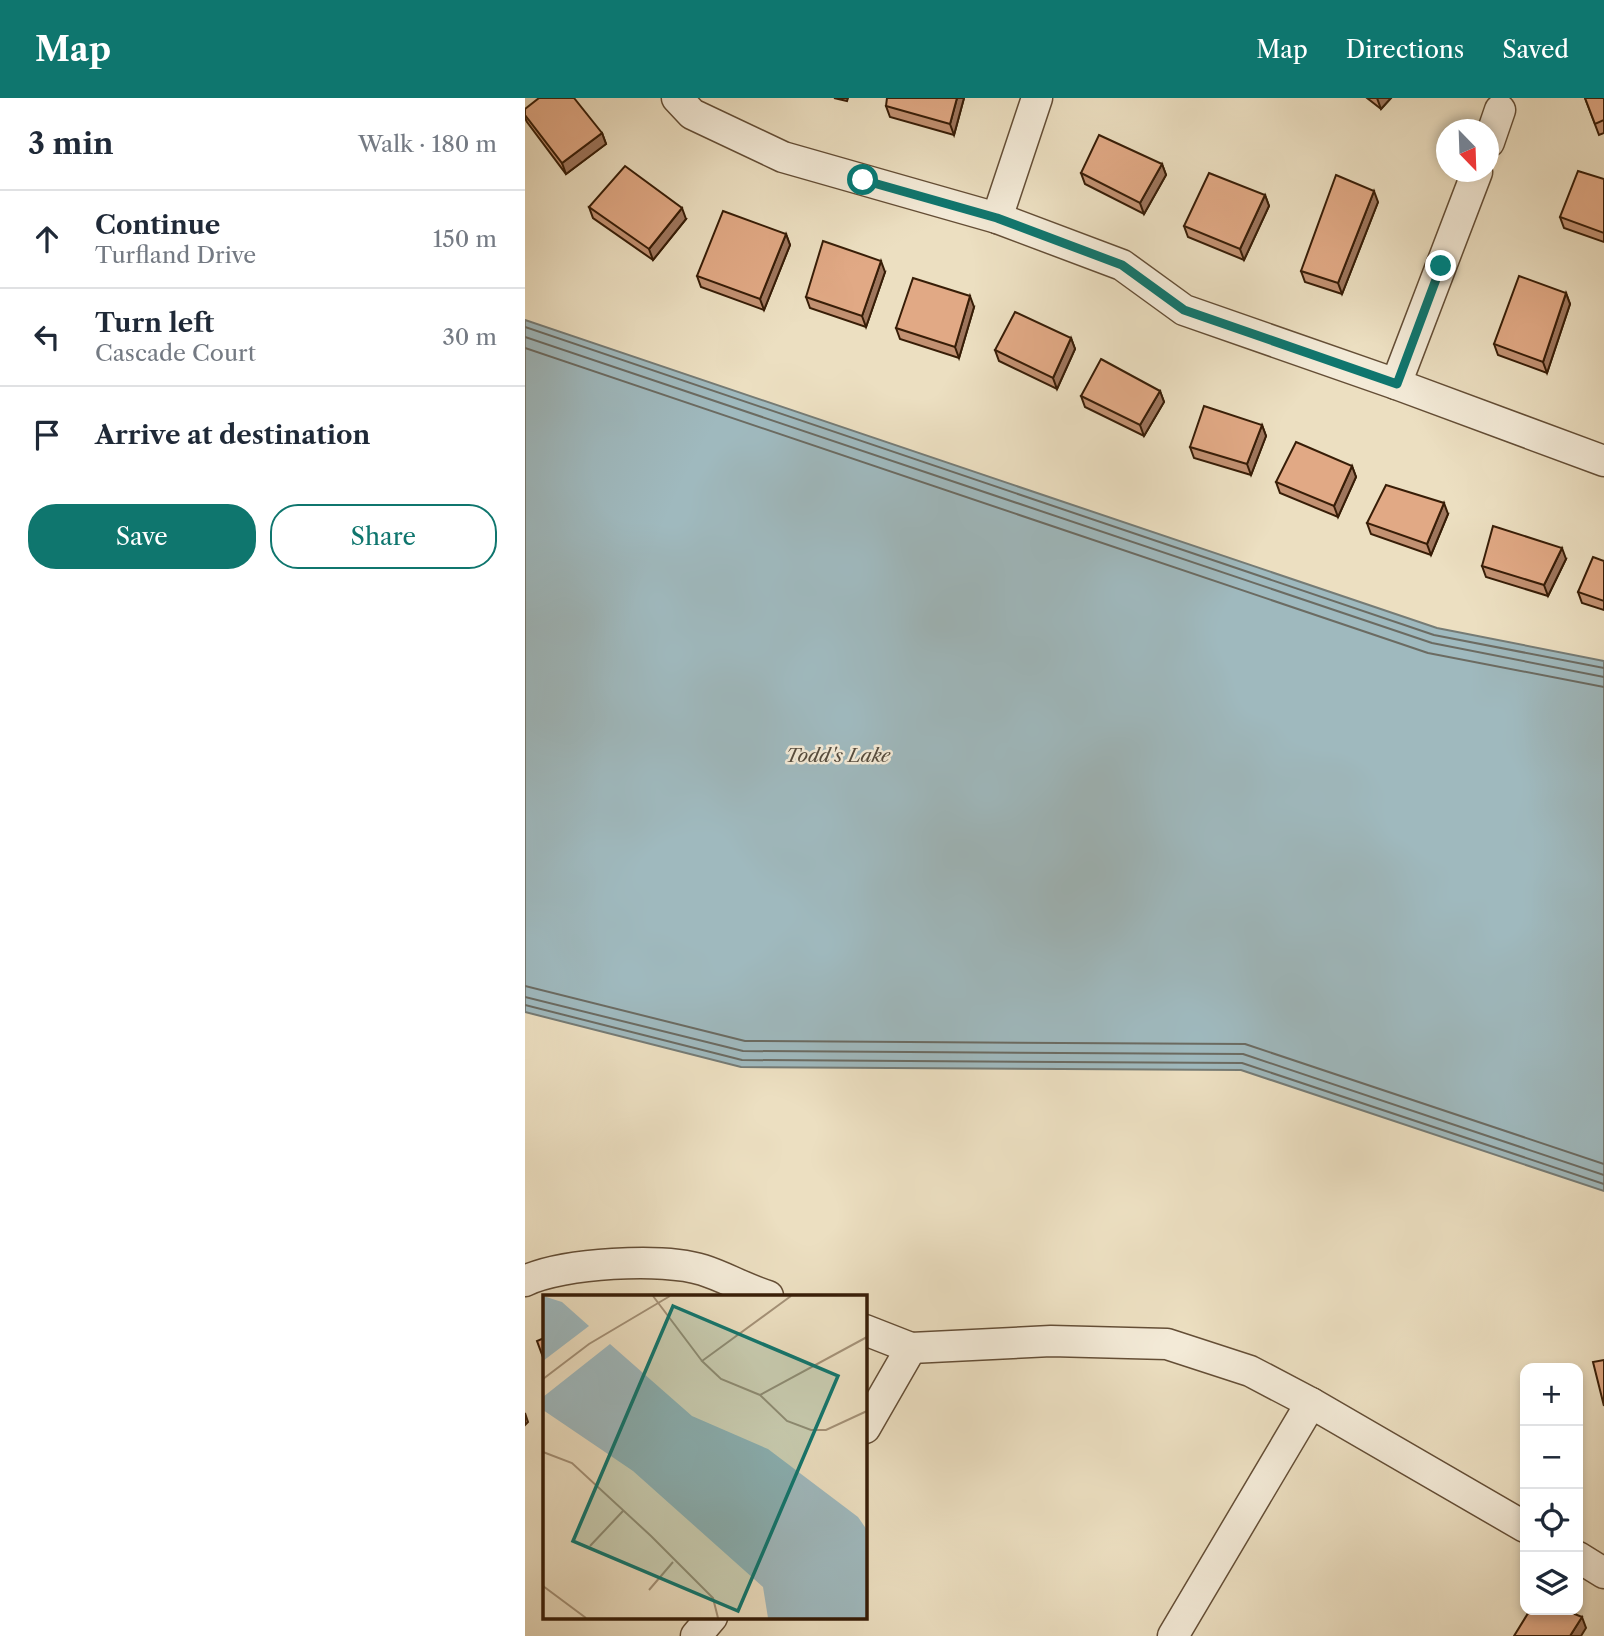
<!DOCTYPE html>
<html lang="en">
<head>
<meta charset="utf-8">
<style>
  body { margin:0; font-family:"Libre Caslon Text",serif; background:#f6f6f7; color:#1f2937 }
  .controls { position:absolute; right:21px; bottom:21px; display:grid; overflow:hidden; border-radius:14px; box-shadow:0 4px 10px #0003 }
  .controls button { width:63px; height:63px; display:grid; place-items:center; padding:0; border:0; border-bottom:2px solid #e0e1e3; background:#fff; color:#1f2937; font:35px sans-serif }
  .compass { position:absolute; left:911px; top:21px; width:63px; height:63px; border-radius:50%; background:#fff; box-shadow:0 4px 10px #0003; rotate:157deg }
  .stop { position:absolute; width:21px; height:21px; margin:-16px; border:5px solid #0f766e; border-radius:50%; background:#fff }
  .stop.end { background:#0f766e; border-color:#fff; box-shadow:0 2px 7px #0008 }
  .list { margin:0; padding:0; list-style:none }
  h2 { display:flex; justify-content:space-between; align-items:center; height:91px; margin:0; padding:0 28px; font-size:30px }
  h2 small { font-size:23px; font-weight:400; color:#747a83 }
  .list li { display:grid; grid-template-columns:46px 1fr auto; gap:21px; align-items:center; box-sizing:border-box; height:98px; padding:0 28px; border-top:2px solid #e0e1e3 }
  .list b { display:block; font-size:26px; white-space:nowrap }
  .list p { margin:0; font-size:23px; white-space:nowrap; color:#747a83 }
  .list em { font-size:23px; font-style:normal; color:#747a83 }
  .actions { display:flex; gap:14px; padding:21px 28px }
  .actions a { flex:1; padding:16px 0; border:2px solid #0f766e; border-radius:28px; text-align:center; font-size:24px; color:#0f766e }
  .actions .main { background:#0f766e; color:#fff }
  .icon { flex:none; width:38px; height:38px; fill:none; stroke:currentColor; stroke-width:2; stroke-linecap:round; stroke-linejoin:round }
  .map { position:relative; flex:none; width:1079px; height:1538px; overflow:hidden }
  header { display:flex; align-items:center; gap:42px; box-sizing:border-box; height:98px; padding:0 35px; background:#0f766e; color:#fff }
  header strong { font-size:33px }
  nav { display:flex; gap:38px; margin-inline-start:auto; font-size:24px }
  main { display:flex }
  aside { flex:1; background:#fff }
  .map>svg:first-child { display:block }
</style>
</head>
<body>
<header>
<strong>Map</strong>
<nav><a>Map</a><a>Directions</a><a>Saved</a></nav>
</header>
<main>
<aside>
<h2>3 min<small>Walk · 180 m</small></h2>
<ul class="list">
<li><svg class="icon" aria-label="ahead" viewBox="0 0 24 24"><path d="M12 20V5M6 11l6-6 6 6"/></svg><div><b>Continue</b><p>Turfland Drive</p></div><em>150 m</em></li>
<li><svg class="icon" aria-label="left" viewBox="0 0 24 24"><path d="M17 20v-9H6M10 6l-5 5 5 5"/></svg><div><b>Turn left</b><p>Cascade Court</p></div><em>30 m</em></li>
<li><svg class="icon" aria-label="arrive" viewBox="0 0 24 24"><path d="M6 21V4h12l-3 4 3 4H6"/></svg><div><b>Arrive at destination</b></div></li>
</ul>
<div class="actions"><a class="main">Save</a><a>Share</a></div>
</aside>
<div class="map">
<svg width="1079" height="1538" viewBox="0 0 1079 1538">
  <rect width="100%" height="100%" fill="#ecdfc1"/>
  <filter id="stains"><feTurbulence type="fractalNoise" baseFrequency=".00286" numOctaves="4"/><feColorMatrix values="0 0 0 0 .2 0 0 0 0 .09 0 0 0 0 .02 0 0 0 .5 -.17"/></filter>
  <radialGradient id="worn" r=".72"><stop offset=".6" stop-color="#630" stop-opacity="0"/><stop offset="1" stop-color="#630" stop-opacity=".3"/></radialGradient>
  <!-- water -->
  <polygon fill="#9fb9be" stroke="#757b75" stroke-width="2" points="0,222 912,530 1079,563 1079,1093 716,972 216,969 0,914"/>
  <g fill="none" stroke-linecap="round" stroke-linejoin="round">
    <!-- shore -->
    <g stroke="#6b6b62" stroke-width="2">
      <polyline points="0,229 909,537 1079,570"/>
      <polyline points="0,239 907,545 1079,579"/>
      <polyline points="0,250 903,555 1079,589"/>
      <polyline points="0,888 220,943 720,946 1079,1066"/>
      <polyline points="0,899 218,953 718,956 1079,1077"/>
      <polyline points="0,907 217,962 717,965 1079,1086"/>
    </g>
    <!-- street casing -->
    <g stroke="#644e36" stroke-width="33">
      <g id="street">
        <polyline points="152,0 167,16 258,59 472,120 597,167 659,212 871,286 1079,363"/>
        <polyline points="964,44 975,12"/>
        <polyline points="472,120 512,0"/>
        <polyline points="871,286 952,74"/>
        <path d="M0 1183C37 1165 138 1159 178 1172 200 1179 220 1191 243 1198"/>
        <polyline points="340,1232 386,1250 340,1330"/>
        <polyline points="386,1250 526,1243 642,1246 725,1273 786,1305 648,1538"/>
        <polyline points="786,1305 1000,1429"/>
        <polyline points="1053,1459 1079,1475"/>
        <polyline points="171,1538 187,1519"/>
      </g>
    </g>
    <!-- street -->
    <use href="#street" stroke="#f3ead7" stroke-width="30"/>
  </g>
  <!-- wall -->
  <g fill="#c29172" stroke="#371d07" stroke-width="2">
    <polygon points="309,0 323,0 322,3"/>
    <polygon points="439,0 429,37 365,19 361,8"/>
    <polygon points="842,0 866,0 856,11"/>
    <polygon points="1060,0 1079,0 1079,35 1074,37"/>
    <polygon points="0,11 77,35 81,46 41,76 2,24 0,20"/>
    <polygon points="637,66 641,77 619,116 560,86 556,75"/>
    <polygon points="1079,81 1079,144 1039,130 1035,119"/>
    <polygon points="740,97 744,108 719,162 663,139 659,128"/>
    <polygon points="853,104 817,196 780,184 776,173"/>
    <polygon points="64,109 161,121 128,162 68,120"/>
    <polygon points="261,136 265,147 239,212 176,189 172,178"/>
    <polygon points="360,174 341,229 285,210 281,199"/>
    <polygon points="1041,195 1045,206 1022,275 973,257 969,246"/>
    <polygon points="449,209 434,260 375,241 371,230"/>
    <polygon points="546,240 550,251 532,291 474,263 470,252"/>
    <polygon points="635,293 639,304 619,338 560,309 556,298"/>
    <polygon points="737,327 741,338 726,377 669,360 665,349"/>
    <polygon points="827,368 831,379 813,419 755,395 751,384"/>
    <polygon points="923,416 906,457 846,436 842,425"/>
    <polygon points="1041,461 1023,498 961,479 957,468"/>
    <polygon points="1079,463 1079,512 1057,505 1053,494"/>
  </g>
  <!-- shaded-wall -->
  <g fill="#9e765d" stroke="#371d07" stroke-width="2">
    <polygon points="432,0 439,0 429,37 425,26"/>
    <polygon points="852,0 866,0 856,11"/>
    <polygon points="77,35 81,46 41,76 37,65"/>
    <polygon points="637,66 641,77 619,116 615,105"/>
    <polygon points="849,93 853,104 817,196 813,185"/>
    <polygon points="740,97 744,108 719,162 715,151"/>
    <polygon points="157,110 161,121 128,162 124,151"/>
    <polygon points="261,136 265,147 239,212 235,201"/>
    <polygon points="356,163 360,174 341,229 337,218"/>
    <polygon points="1041,195 1045,206 1022,275 1018,264"/>
    <polygon points="445,198 449,209 434,260 430,249"/>
    <polygon points="546,240 550,251 532,291 528,280"/>
    <polygon points="635,293 639,304 619,338 615,327"/>
    <polygon points="737,327 741,338 726,377 722,366"/>
    <polygon points="827,368 831,379 813,419 809,408"/>
    <polygon points="919,405 923,416 906,457 902,446"/>
    <polygon points="1037,450 1041,461 1023,498 1019,487"/>
    <polygon points="0,1315 3,1324 0,1327"/>
    <polygon points="1057,1519 1061,1530 1056,1538 1045,1538"/>
  </g>
  <!-- building -->
  <g fill="#e1a985" stroke="#371d07" stroke-width="2">
    <polygon points="14,0 49,0 77,35 37,65 0,17 0,11"/>
    <polygon points="362,0 432,0 425,26 361,8"/>
    <polygon points="1060,0 1079,0 1079,22 1070,26"/>
    <polygon points="574,37 637,66 615,105 556,75"/>
    <polygon points="100,68 157,110 124,151 64,109"/>
    <polygon points="1053,73 1079,81 1079,135 1035,119"/>
    <polygon points="684,75 740,97 715,151 659,128"/>
    <polygon points="811,77 849,93 813,185 776,173"/>
    <polygon points="198,113 261,136 235,201 172,178"/>
    <polygon points="298,143 356,163 337,218 281,199"/>
    <polygon points="994,178 1041,195 1018,264 969,246"/>
    <polygon points="388,180 445,198 430,249 371,230"/>
    <polygon points="490,214 546,240 528,280 470,252"/>
    <polygon points="576,261 635,293 615,327 556,298"/>
    <polygon points="679,308 737,327 722,366 665,349"/>
    <polygon points="771,344 827,368 809,408 751,384"/>
    <polygon points="861,387 919,405 902,446 842,425"/>
    <polygon points="968,428 1037,450 1019,487 957,468"/>
    <polygon points="1068,459 1079,463 1079,503 1053,494"/>
    <polygon points="19,1240 19,1262 12,1243"/>
    <polygon points="1079,1262 1079,1308 1068,1264"/>
    <polygon points="1005,1512 1040,1512 1057,1519 1045,1538 989,1538"/>
  </g>
  <g fill="none" stroke-linecap="round" stroke-linejoin="round">
    <!-- route -->
    <polyline stroke="#0f766e" stroke-width="9" points="338,82 472,120 597,167 659,212 872,286 916,168"/>
  </g>
  <g text-anchor="middle" dominant-baseline="central" stroke-width="5" stroke-linejoin="round" paint-order="stroke">
    <!-- water labels -->
    <g font-size="19" font-style="italic" fill="#564c3e" stroke="#f3ead7">
      <text x="313" y="657">Todd's Lake</text>
    </g>
  </g>
  <!-- overview -->
  <g transform="translate(18 1197)">
    <rect width="324" height="324" fill="#ecdfc1"/>
    <path d="M0 1 19 7 46 31 0 66ZM67 49 149 121 225 154 315 222 324 235V323H225L220 292 90 176 0 115V102Z" fill="#9fb9be"/>
    <path fill="none" stroke="#a49177" stroke-width="2" d="M110 1 159 66M324 42 217 100 244 126 268 135H283L324 116M0 84 46 49 127 1M217 100 178 84 159 66 248 1M0 157 29 168 108 241 170 303 175 323M47 251 80 216M0 291 43 323M106 295 130 267"/>
    <path fill="#0f766e" fill-opacity="0.15" stroke="#0f766e" stroke-width="3.5" d="M130 11 295 81 195 316 30 246Z"/>
    <rect width="324" height="324" fill="none" stroke="#371d07" stroke-width="3.5"/>
  </g>
  <rect width="100%" height="100%" filter="url(#stains)"/>
  <rect width="100%" height="100%" fill="url(#worn)"/>
</svg>
<div class="controls">
<button>+</button>
<button>−</button>
<button><svg class="icon" aria-label="locate" viewBox="0 0 24 24"><circle cx="12" cy="12" r="6"/><path d="M12 2v4M12 18v4M2 12h4M18 12h4"/></svg></button>
<button><svg class="icon" aria-label="layers" viewBox="0 0 24 24"><path d="M12 4l9 5-9 5-9-5zM3 14l9 5 9-5"/></svg></button>
</div>
<svg class="compass" viewBox="-18 -18 36 36"><path d="M0-13l5 13h-10z" fill="#e53935"/><path d="M0 13l5-13h-10z" fill="#747a83"/></svg>
<div class="stop" style="left:338px;top:82px"></div>
<div class="stop end" style="left:916px;top:168px"></div>
</div>
</main>
</body>
</html>
